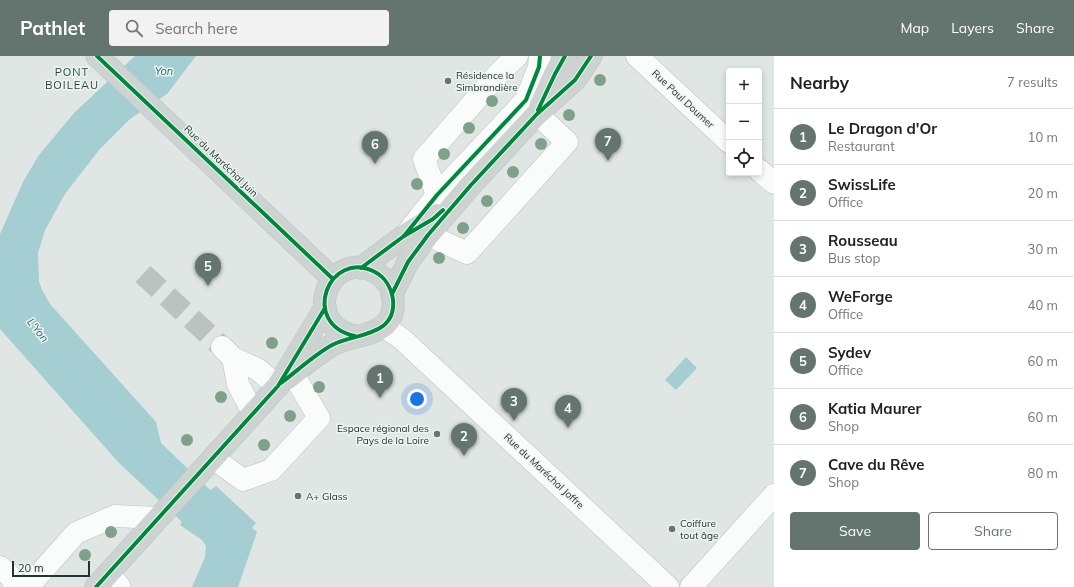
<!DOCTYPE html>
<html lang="en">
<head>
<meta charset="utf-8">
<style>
  body { margin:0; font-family:Mulish,sans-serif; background:#f2f2f2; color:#222 }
  .controls { position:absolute; right:12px; top:12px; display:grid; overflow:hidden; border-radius:4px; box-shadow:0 2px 6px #0003 }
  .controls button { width:36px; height:36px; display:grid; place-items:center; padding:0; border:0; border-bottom:1px solid #e0e0e0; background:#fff; color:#222; font:20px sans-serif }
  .scale { position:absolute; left:12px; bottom:10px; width:78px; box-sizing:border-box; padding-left:4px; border:2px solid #21362f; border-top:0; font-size:11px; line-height:14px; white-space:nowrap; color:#21362f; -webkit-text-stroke:3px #eef5f1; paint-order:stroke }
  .you { position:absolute; left:417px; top:343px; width:14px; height:14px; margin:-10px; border:3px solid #fff; border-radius:50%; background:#1a73e8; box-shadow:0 0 0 6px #1a73e833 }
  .badge { display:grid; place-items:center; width:26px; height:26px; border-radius:50%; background:#64746e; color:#fff; font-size:13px; font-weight:700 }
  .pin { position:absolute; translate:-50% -33px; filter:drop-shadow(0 1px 2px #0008) }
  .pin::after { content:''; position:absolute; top:21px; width:14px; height:12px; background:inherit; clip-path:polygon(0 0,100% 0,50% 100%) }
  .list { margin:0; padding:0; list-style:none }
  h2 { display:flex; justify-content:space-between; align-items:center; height:52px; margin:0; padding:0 16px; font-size:17px }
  h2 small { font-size:13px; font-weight:400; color:#767676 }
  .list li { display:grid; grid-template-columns:26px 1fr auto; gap:12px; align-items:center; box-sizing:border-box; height:56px; padding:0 16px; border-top:1px solid #e0e0e0 }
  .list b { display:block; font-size:15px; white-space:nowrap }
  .list p { margin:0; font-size:13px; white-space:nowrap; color:#767676 }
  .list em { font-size:13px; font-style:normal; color:#767676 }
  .actions { display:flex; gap:8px; padding:12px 16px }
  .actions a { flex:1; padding:9px 0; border:1px solid #64746e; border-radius:4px; text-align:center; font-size:14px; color:#64746e }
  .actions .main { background:#64746e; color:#fff }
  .icon { flex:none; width:22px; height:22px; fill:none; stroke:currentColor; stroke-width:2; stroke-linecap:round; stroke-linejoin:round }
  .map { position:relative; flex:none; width:774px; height:531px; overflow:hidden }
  header { display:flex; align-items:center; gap:24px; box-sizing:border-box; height:56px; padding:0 20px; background:#64746e; color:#fff }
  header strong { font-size:19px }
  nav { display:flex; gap:22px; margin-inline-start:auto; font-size:14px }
  .search { width:280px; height:36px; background:#f2f2f2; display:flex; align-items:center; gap:10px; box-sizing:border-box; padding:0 14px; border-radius:4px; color:#767676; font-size:15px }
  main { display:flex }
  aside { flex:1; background:#fff }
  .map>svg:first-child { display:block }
</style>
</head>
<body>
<header>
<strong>Pathlet</strong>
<div class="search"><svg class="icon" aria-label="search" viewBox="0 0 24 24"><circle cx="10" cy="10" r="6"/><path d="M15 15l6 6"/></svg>Search here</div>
<nav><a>Map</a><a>Layers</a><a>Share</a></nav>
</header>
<main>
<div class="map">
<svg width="774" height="531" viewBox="0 0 774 531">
  <rect width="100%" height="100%" fill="#e0e6e3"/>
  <!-- water -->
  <g fill="#a4ced1">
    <polygon points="135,0 196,0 167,38 130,63 99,94 65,138 45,174 38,197 39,225 42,234 50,248 156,366 161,387 208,432 211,434 216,430 256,467 252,472 257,476 238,531 192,531 205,501 206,490 202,484 180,469 182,466 179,463 119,407 0,273 0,178 24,124 39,99 74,57"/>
    <polygon points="686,301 697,312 676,334 665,324"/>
  </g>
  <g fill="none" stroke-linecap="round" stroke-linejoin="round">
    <!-- minor-tunnel -->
    <polyline stroke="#bac3bf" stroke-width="22" stroke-dasharray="22 11" stroke-linecap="butt" points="143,218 222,291"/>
    <!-- minor casing -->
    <g stroke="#bdc3c0" stroke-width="23">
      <g id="minor">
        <polyline points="637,0 729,86"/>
        <polyline points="759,114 774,127"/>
        <polyline points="435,152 437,139 424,103 500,16 517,0"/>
        <polyline points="407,177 437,139 526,44 539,11 540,0"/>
        <polyline points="428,179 467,197 567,86 537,58"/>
        <polyline points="383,270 402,283 668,531"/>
        <polyline points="222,291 233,302 257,313 278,330"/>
        <polyline points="233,302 238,328 253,357"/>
        <polyline points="213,402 243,424 271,414 319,362 293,318"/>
        <polyline points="0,511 11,521 16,531"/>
        <polyline points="109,518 120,531"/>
        <polyline points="28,531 76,477 115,460 158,462"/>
        <polyline points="691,531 774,439"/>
      </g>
    </g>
    <!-- major casing -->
    <g stroke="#bbc3bf" stroke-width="23">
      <g id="major">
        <polyline points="97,0 333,223"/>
        <polyline points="540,51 555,18 565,0"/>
        <polyline points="361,212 404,180 437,159"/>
        <polyline points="392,238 408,206 428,179 471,129 537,58 575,24 591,0"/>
        <path d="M285 324C300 313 315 299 332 289 354 277 397 282 393 243 392 232 386 222 375 216 329 192 299 268 355 280"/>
        <polyline points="96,531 278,330 325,252"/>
      </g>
    </g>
    <!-- minor -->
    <use href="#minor" stroke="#fafbfb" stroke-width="22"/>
    <!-- major -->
    <use href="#major" stroke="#ccd3d1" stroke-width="22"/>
    <!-- cycleway casing -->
    <g stroke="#eef5f1" stroke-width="6">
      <g id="cycleway">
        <polyline points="97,0 333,223"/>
        <polyline points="538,54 555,18 565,0"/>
        <polyline points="404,180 437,139 526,44 539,11 540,0"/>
        <polyline points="361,212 404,180 433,163 443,154"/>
        <polyline points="392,238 408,206 428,179 471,129 537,58 575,24 591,0"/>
        <path d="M281 327C297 315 314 299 332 289 355 277 397 281 393 243 391 232 385 221 375 216 329 192 299 268 355 280"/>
        <polyline points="96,531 278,330 325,252"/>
      </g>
    </g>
    <!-- cycleway -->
    <use href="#cycleway" stroke="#00873e" stroke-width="4"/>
  </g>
  <!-- trees -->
  <g fill="#7fa18a">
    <circle cx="600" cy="24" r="6"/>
    <circle cx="492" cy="45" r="6"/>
    <circle cx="569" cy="59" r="6"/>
    <circle cx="469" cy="72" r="6"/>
    <circle cx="541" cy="88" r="6"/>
    <circle cx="444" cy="98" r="6"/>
    <circle cx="513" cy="116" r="6"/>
    <circle cx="417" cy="128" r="6"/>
    <circle cx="487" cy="145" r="6"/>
    <circle cx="463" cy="172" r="6"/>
    <circle cx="439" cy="202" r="6"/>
    <circle cx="272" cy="287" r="6"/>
    <circle cx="319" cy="331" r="6"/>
    <circle cx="221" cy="341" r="6"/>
    <circle cx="290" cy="360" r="6"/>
    <circle cx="187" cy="384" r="6"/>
    <circle cx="264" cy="389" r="6"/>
    <circle cx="111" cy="476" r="6"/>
    <circle cx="85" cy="499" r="6"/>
  </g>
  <!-- markers -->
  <g fill="#64746e" stroke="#eef5f1" stroke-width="1.5">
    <circle cx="448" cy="25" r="4"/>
    <circle cx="437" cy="378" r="4"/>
    <circle cx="298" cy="440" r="4"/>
    <circle cx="672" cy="473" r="4"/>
  </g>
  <g text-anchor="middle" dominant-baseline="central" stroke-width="3" stroke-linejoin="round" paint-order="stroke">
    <!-- poi labels -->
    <g font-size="10" fill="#21362f" stroke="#eef5f1" text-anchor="start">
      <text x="456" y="19">Résidence la<tspan x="456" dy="12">Simbrandière</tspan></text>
      <text x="429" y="372" text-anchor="end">Espace régional des<tspan x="429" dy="12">Pays de la Loire</tspan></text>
      <text x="306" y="440">A+ Glass</text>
      <text x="680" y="467">Coiffure<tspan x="680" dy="12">tout âge</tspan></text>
    </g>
    <!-- street labels -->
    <g font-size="10" fill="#21362f" stroke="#eef5f1">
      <text transform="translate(683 43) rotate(43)">Rue Paul Doumer</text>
      <text transform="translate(221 105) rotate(44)">Rue du Maréchal Juin</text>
      <text transform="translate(544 415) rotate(43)">Rue du Maréchal Joffre</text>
    </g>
    <!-- water labels -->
    <g font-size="11" font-style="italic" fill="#22666c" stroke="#eef5f1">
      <text x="164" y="15">Yon</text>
      <text transform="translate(38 274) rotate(51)">L'Yon</text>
    </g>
    <!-- neighbourhood labels -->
    <g font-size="11" letter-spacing="1" fill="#1f463a" stroke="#eef5f1">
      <text x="72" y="16">PONT<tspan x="72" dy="13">BOILEAU</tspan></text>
    </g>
  </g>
</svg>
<div class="controls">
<button>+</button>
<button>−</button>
<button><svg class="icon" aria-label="locate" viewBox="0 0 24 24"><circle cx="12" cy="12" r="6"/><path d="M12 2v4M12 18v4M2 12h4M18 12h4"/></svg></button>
</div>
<div class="scale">20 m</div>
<div class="you"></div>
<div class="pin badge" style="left:380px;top:342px">1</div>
<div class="pin badge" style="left:464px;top:400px">2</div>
<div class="pin badge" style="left:514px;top:365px">3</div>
<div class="pin badge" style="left:568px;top:372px">4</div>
<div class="pin badge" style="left:208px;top:230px">5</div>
<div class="pin badge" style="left:375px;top:108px">6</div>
<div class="pin badge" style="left:608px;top:105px">7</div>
</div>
<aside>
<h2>Nearby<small>7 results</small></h2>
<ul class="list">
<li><span class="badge">1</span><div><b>Le Dragon d'Or</b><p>Restaurant</p></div><em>10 m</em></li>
<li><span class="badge">2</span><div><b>SwissLife</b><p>Office</p></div><em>20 m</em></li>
<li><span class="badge">3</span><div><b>Rousseau</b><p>Bus stop</p></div><em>30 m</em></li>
<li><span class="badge">4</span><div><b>WeForge</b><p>Office</p></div><em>40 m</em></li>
<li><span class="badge">5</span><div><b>Sydev</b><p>Office</p></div><em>60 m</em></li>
<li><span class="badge">6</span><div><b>Katia Maurer</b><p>Shop</p></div><em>60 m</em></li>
<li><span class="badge">7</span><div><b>Cave du Rêve</b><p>Shop</p></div><em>80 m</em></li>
</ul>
<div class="actions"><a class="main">Save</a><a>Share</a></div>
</aside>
</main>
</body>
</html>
